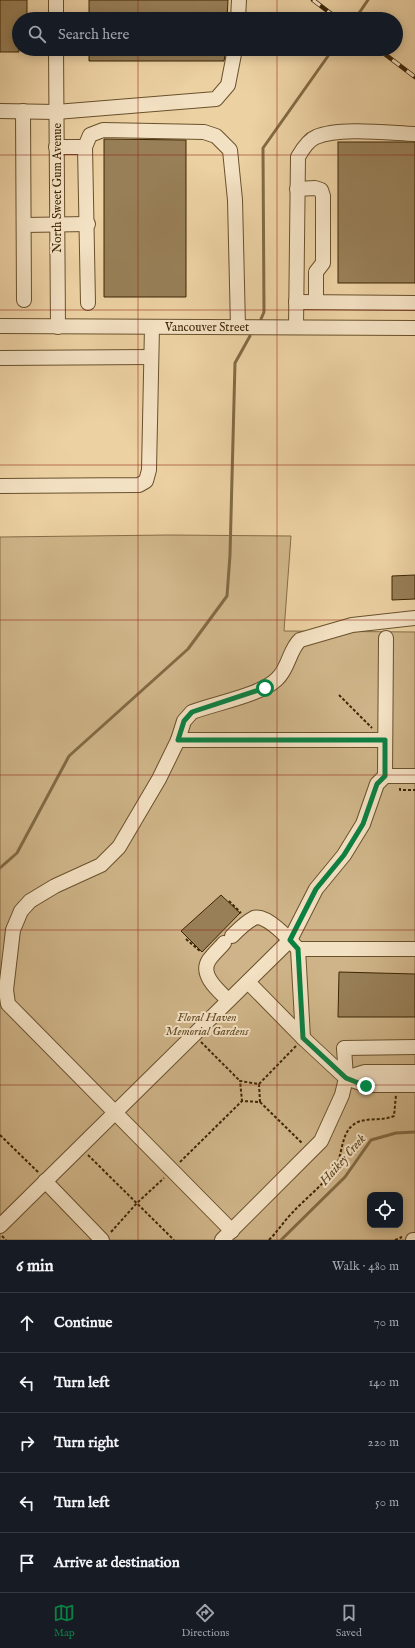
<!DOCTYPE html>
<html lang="en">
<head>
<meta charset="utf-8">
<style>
  body { margin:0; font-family:"IM FELL English",serif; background:#242831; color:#f1f3f6 }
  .controls { position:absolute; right:12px; bottom:12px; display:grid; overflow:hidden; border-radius:8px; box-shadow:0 2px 10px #0003 }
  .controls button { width:36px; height:36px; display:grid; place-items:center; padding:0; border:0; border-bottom:1px solid #363941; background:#171b24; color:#f1f3f6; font:20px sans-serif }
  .stop { position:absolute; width:12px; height:12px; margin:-9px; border:3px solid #0b8043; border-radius:50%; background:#fff }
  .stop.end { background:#0b8043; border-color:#fff; box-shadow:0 1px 4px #0008 }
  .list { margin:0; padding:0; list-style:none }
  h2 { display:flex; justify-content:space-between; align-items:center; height:52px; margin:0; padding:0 16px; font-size:17px }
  h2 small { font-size:13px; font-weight:400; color:#9ea1a6 }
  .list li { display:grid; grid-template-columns:26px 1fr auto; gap:12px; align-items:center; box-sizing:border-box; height:60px; padding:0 16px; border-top:1px solid #363941 }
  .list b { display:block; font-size:15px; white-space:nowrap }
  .list em { font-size:13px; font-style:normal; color:#9ea1a6 }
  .icon { flex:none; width:22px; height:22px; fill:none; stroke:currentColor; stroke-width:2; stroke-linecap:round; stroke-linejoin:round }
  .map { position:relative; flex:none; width:415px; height:1240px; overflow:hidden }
  .search { position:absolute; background:#171b24; box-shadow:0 2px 10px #0003; left:12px; right:12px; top:12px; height:44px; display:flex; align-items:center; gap:10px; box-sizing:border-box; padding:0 14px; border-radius:22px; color:#9ea1a6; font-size:15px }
  .sheet { height:352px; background:#171b24 }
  nav { display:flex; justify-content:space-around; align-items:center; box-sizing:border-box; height:56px; border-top:1px solid #363941; background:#171b24; font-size:11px; color:#9ea1a6 }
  nav a { display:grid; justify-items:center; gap:2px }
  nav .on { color:#0b8043 }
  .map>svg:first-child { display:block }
</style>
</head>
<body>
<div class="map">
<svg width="415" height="1240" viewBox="0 0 415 1240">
  <rect width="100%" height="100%" fill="#ecd1a3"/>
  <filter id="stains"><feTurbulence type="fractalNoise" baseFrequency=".005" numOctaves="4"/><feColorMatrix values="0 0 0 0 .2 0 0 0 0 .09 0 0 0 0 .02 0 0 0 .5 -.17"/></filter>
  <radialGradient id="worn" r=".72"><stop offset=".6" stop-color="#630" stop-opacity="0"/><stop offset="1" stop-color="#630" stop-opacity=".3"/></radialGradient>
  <!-- green -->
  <path fill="#ceb488" stroke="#866d46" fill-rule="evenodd" d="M169 535 291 536 284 631 415 632V1240H0V537ZM370 1195H400V1225H370Z"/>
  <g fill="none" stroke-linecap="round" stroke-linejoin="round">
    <!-- stream -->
    <g stroke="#826a43" stroke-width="3">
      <polyline points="355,19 368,0"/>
      <polyline points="261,319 264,312 263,148 333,49"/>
      <polyline points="0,868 17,853 69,756 188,649 227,596 230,555 235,363 250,336"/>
      <polyline points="281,1240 345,1177 371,1140 396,1133 415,1132"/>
    </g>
  </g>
  <!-- building -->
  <g fill="#987f57" stroke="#3d2605">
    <polygon points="0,0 27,0 27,19 19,19 19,52 0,52"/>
    <polygon points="89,0 228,0 227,19 89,19"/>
    <polygon points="89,49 226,49 224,61 89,61"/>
    <polygon points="104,139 186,140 186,297 104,297"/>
    <rect x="338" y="142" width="77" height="141"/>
    <polygon points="415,575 415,599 392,600 392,576"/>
    <polygon points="221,895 240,913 202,952 181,931"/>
    <polygon points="339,972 415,974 415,1017 338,1017"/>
  </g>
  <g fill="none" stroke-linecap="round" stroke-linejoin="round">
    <!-- minor casing -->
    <g stroke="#69512c" stroke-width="16">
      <g id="minor">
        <polyline points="56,0 56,19"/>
        <polyline points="238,19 239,0"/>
        <polyline points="56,49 58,327"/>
        <polyline points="0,111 56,112 216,99 228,85 235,49"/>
        <polyline points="23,111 24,300"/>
        <polyline points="56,147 85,147 90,135 103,130 204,132 216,136 230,150 235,200 238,327"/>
        <polyline points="85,147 88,303"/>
        <polyline points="297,189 315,188 321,190 323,196 323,263 316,272 316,302"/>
        <polyline points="24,225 88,224"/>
        <polyline points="296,302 415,303"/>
        <polyline points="0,326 415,328"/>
        <path d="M296 327 298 157C302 150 308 140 316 137 339 127 389 133 415 134"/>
        <polyline points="0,358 151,357"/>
        <polyline points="0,486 139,485 146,481 149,470 152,327"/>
        <polyline points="178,740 385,740"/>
        <polyline points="385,776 415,776"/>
        <path d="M232 936C238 930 246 922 254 918 266 913 290 940 298 949L303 1038"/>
        <path d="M224 943C220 948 213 954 209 960 199 975 219 991 228 1000"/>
        <polyline points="298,949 415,949"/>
        <polyline points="346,1078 344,1048 415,1047"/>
        <polyline points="346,1078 366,1085 415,1085"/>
        <polyline points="346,1078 365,1072 415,1072"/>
        <polyline points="45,1181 102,1240"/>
        <polyline points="0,1226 290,940 316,889 344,855 363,824 377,784 385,776 386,638"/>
        <path d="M232 1231 8 1004 6 990 13 930 21 911 30 901 55 886 101 865 119 847 159 779 178 740 184 721 192 712C216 703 261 695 277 679 289 668 289 650 300 640L352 625 415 618"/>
        <polyline points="222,1240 321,1141 342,1095 346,1078 303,1038 248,982"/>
        <polyline points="413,1240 415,1240"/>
      </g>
    </g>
    <!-- path -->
    <g stroke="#3d2605" stroke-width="2" stroke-dasharray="3 2" stroke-linecap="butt">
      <polyline points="339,695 372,728"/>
      <polyline points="400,788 400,790 415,790"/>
      <polyline points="229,901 241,913"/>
      <polyline points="186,939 200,951"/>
      <polyline points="201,1042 240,1081"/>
      <polyline points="259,1084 296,1046"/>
      <polyline points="260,1102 302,1143"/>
      <polyline points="0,1135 38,1172"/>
      <polyline points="88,1155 174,1240"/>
      <polyline points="180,1162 242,1101 260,1102 259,1084 240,1081 242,1101"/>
      <polyline points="111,1232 137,1203 164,1178"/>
      <polyline points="2,1236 6,1240"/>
      <path d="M269 1240C278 1231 284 1221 293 1212 305 1199 324 1184 334 1170 343 1157 340 1135 353 1125 364 1116 381 1122 394 1116L396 1095"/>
      <polyline points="395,1240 402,1237"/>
    </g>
    <!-- minor -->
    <use href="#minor" stroke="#f3e1c3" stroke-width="14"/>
    <!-- rail casing -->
    <g stroke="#3d2605" stroke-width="4.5">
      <g id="rail">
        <polyline points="313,0 338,19"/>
        <polyline points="378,49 415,77"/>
      </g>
    </g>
    <!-- rail -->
    <use href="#rail" stroke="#f3e1c3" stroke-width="3" stroke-dasharray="9" stroke-linecap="butt"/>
  </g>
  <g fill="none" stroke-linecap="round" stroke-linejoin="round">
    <!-- route -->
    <polyline stroke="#0b8043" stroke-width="5" points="265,688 192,712 184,721 178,740 385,740 385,776 377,784 363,824 344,855 316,889 290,940 298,949 303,1038 346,1078 366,1086"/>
  </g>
  <!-- grid -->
  <path fill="none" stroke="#8f2418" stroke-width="1" stroke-opacity="0.55" d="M138 0V19M277 0V19M138 49V1240M277 49V1240M0 155H415M0 310H415M0 465H415M0 620H415M0 775H415M0 930H415M0 1085H415"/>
  <g text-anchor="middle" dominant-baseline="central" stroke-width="4" stroke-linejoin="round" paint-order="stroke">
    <!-- street labels -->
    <g font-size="12" fill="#3d2605" stroke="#f3e1c3">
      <text transform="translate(57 188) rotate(-90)">North Sweet Gum Avenue</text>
      <text x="207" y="327">Vancouver Street</text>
    </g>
    <!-- park labels -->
    <g font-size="12" font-style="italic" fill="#614a26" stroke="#f3e1c3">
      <text x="207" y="1017">Floral Haven<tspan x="207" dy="14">Memorial Gardens</tspan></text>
    </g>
    <!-- water labels -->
    <g font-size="13" font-style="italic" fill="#604824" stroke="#f3e1c3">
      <text transform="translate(343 1160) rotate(-49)">Haikey Creek</text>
    </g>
  </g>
  <rect width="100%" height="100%" filter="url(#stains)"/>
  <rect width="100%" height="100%" fill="url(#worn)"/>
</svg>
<div class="controls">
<button><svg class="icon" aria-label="locate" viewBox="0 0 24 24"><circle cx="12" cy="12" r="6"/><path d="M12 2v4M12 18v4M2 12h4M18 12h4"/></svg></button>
</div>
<div class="stop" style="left:265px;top:688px"></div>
<div class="stop end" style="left:366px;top:1086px"></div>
<div class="search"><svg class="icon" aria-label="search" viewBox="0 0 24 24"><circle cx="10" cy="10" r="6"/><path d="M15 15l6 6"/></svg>Search here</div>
</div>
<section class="sheet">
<h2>6 min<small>Walk · 480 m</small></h2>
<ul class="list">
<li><svg class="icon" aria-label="ahead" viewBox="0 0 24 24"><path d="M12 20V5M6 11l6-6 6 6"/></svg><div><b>Continue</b></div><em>70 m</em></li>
<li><svg class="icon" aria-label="left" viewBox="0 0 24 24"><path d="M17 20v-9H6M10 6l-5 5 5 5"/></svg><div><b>Turn left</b></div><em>140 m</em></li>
<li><svg class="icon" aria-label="right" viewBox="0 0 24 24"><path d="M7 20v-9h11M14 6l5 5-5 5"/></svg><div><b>Turn right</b></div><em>220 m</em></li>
<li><svg class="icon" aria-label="left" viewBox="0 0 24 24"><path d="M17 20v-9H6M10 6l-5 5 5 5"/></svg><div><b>Turn left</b></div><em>50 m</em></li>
<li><svg class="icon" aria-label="arrive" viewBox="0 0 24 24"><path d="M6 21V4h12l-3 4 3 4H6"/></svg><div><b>Arrive at destination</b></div></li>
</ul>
</section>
<nav>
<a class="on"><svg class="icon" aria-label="map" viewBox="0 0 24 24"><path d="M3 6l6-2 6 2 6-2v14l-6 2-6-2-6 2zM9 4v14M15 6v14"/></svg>Map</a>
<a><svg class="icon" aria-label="directions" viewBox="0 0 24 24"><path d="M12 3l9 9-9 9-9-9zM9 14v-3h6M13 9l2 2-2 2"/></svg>Directions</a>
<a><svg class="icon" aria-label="saved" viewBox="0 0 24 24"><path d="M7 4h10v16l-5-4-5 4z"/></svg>Saved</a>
</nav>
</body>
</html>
